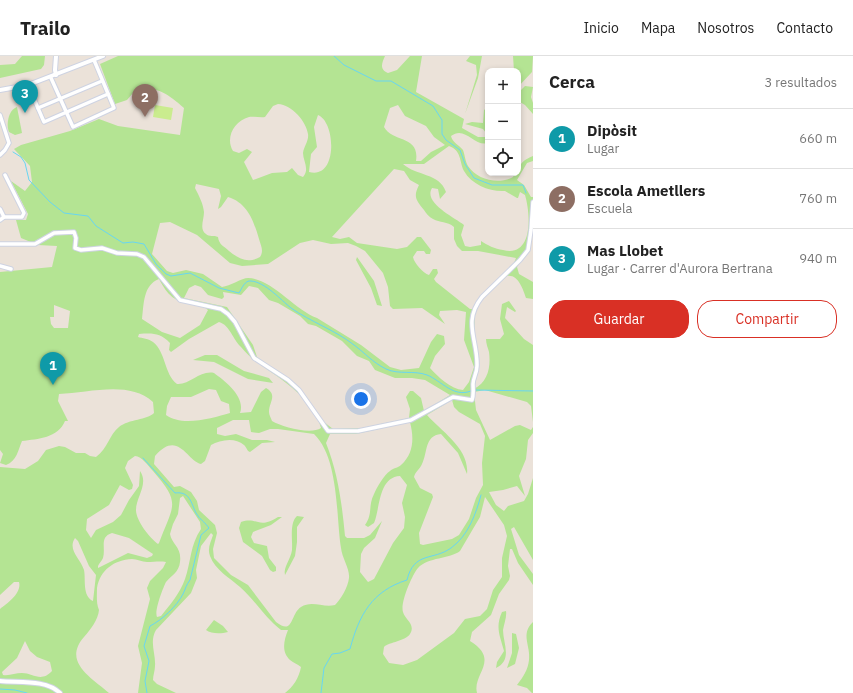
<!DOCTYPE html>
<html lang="es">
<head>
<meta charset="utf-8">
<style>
  body { margin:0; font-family:"IBM Plex Sans",sans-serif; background:#f2f2f2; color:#222 }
  .controls { position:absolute; right:12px; top:12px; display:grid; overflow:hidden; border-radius:8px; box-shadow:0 2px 6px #0003 }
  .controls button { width:36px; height:36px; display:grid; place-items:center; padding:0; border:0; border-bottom:1px solid #e0e0e0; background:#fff; color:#222; font:20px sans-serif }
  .you { position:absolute; left:361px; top:343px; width:14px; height:14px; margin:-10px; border:3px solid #fff; border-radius:50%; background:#1a73e8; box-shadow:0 0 0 6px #1a73e833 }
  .badge { display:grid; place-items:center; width:26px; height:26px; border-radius:50%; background:#d93025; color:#fff; font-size:13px; font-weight:700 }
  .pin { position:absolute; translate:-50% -33px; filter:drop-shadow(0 1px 2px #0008) }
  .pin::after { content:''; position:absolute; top:21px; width:14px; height:12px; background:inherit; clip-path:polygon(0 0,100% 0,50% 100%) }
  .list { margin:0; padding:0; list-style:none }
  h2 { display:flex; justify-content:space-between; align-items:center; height:52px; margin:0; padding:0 16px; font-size:17px }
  h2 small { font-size:13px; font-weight:400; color:#767676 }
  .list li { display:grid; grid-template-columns:26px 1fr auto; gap:12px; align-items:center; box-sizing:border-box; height:60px; padding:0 16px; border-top:1px solid #e0e0e0 }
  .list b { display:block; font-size:15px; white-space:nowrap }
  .list p { margin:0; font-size:13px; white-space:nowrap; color:#767676 }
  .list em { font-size:13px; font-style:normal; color:#767676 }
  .actions { display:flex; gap:8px; padding:12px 16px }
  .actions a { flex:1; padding:9px 0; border:1px solid #d93025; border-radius:16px; text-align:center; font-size:14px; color:#d93025 }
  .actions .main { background:#d93025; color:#fff }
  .icon { flex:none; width:22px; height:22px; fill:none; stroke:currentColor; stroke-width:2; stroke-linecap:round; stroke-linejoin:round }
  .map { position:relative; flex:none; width:533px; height:637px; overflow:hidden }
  header { display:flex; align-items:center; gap:24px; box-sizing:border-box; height:56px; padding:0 20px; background:#fff; border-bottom:1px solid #e0e0e0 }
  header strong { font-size:19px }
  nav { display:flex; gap:22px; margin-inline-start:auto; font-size:14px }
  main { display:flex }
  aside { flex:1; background:#fff }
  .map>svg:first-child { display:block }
</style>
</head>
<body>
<header>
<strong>Trailo</strong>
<nav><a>Inicio</a><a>Mapa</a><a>Nosotros</a><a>Contacto</a></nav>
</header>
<main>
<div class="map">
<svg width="533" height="637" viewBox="0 0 533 637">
  <rect width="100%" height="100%" fill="#ebe2d9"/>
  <!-- green -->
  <g fill="#b4e493" fill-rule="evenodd">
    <polygon points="22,0 45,0 44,9 41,13 0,22 0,9 15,8"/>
    <path d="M118 0H385C382 7 379 13 388 17L397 14 410 0H422L416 36 464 63 462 72 478 81H485L486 77 483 73 465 68 472 66 483 67 484 54 488 51V87C474 91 465 69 451 80 452 86 459 89 463 94 465 99 465 105 468 110 477 124 499 129 513 121L515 117H518C518 108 525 103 533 100V105L527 107 517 124 524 129 531 141H533L532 177 527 197 517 211 519 218 533 226V243L526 242C523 233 518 218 507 220L485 240 478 249 475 258 474 278 479 311 474 333C488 326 491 311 489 296 488 292 486 288 486 283H500L504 278 500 263 502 248 509 245 516 255 515 256 507 251 505 262 524 283 533 289V366L531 350 527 346 485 334 474 336 476 354 490 384 515 370 520 369 531 374 533 371V377L528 384 526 403 519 420 525 440 517 430 503 434 489 436 496 449 504 455 508 450 524 445 528 438 533 422V504L514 471 511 473 519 499 533 518V529L518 507 512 493H510L508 510 510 520 509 524 499 538 491 559 472 576 470 585C501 604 472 618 477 637H285C293 631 299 622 301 611 297 608 294 607 290 604 281 596 284 584 288 574H281C265 562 255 544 240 531 230 522 215 514 210 500 207 492 211 486 213 479L211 477 201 490 196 514 197 522 191 537 156 574C149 586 156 598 155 610 155 615 153 619 153 624L157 628 176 637H138L142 607 138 590 150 543 147 532 150 525 163 512 166 506C160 505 154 506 147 506 142 506 137 503 132 503 114 504 100 514 97 532 97 539 96 547 99 554 98 564 91 573 84 581 62 606 92 622 109 637H0V553C8 547 22 537 19 526H14L0 539V411L25 413 38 405 46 394 59 390 65 391 76 397H85L90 400 96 401C108 392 109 379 119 371 129 363 147 364 154 357L153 346C129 324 89 337 59 338L58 345 68 365H65C58 382 38 383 22 385 18 394 17 405 6 409L0 407 3 398 0 394V216L52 211 57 190 38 189 21 182 16 164H26L28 158 11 125 25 135 32 126 30 110 14 93 21 89 70 75 99 63 118 70 180 79 184 52C168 38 160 32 138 31L127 44 115 48 100 8ZM278 48C292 49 306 65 308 78 309 85 304 90 303 97 303 105 310 113 303 121L298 119 292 112 287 116 272 117 253 124 244 106 252 96 247 93 239 97 233 95C225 82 234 65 249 61 254 60 260 62 265 61L273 50ZM398 49 405 60 426 70 434 81 445 89 431 96 421 105H416C420 79 393 87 384 71L390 52ZM318 59C336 66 338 124 309 116L311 98 317 91 314 71ZM449 90C462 95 459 105 464 115 472 129 490 136 505 135L517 142H518L520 136 525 139C531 159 533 202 503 194 495 193 487 189 481 185V189L470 191 465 190 461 179 464 169C454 161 423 147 432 132L438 133 440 143 446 136C440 117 416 120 403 108H424ZM394 113 404 115 410 124 419 129C413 141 416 144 424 154 426 157 429 161 433 163 440 167 447 165 454 171V183L457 190 462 195H478L516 202 514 207 479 242 473 253H470L436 226 434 223 438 217 437 213H433L429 219C423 217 414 207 413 201L417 195H424L426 198H430L431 194 421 181H417L407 191 397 193 357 187 349 181 340 183 332 181ZM196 128 219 133 221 140 218 153 221 151 228 141C248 147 254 166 259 183 261 190 264 195 260 201 248 208 239 203 229 195 224 190 219 189 218 181 214 179 209 181 206 178 199 173 204 164 204 156 203 147 199 140 195 132ZM170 166 197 179 230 207 242 210 268 208 300 187 313 184 331 188 348 187 356 190 365 195 383 217 388 231 390 250 393 253 422 252 445 268 439 259 440 255 457 254 466 256 464 284 474 311 469 326 463 334C451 333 438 321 430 312L435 300 445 288 444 280 437 278 431 286 419 312 401 314 390 311 361 289 317 262C295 254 271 222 248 222 242 222 230 230 222 231L203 218 186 214 173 217 167 215 152 198 160 167ZM159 223C168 240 174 245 193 249 199 250 204 250 208 254L200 269 180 282 162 276 142 263C144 248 143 229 159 223ZM195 229 201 231 208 239 222 243 224 241 223 236 241 239 249 230 258 232 269 244 278 247 300 260 308 268 316 270 342 285 357 300 369 305 375 314 395 322H412L425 324 450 339 424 355 421 342 413 335H410L406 341 410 353 409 362 362 372 333 373 324 366 299 331 257 301 253 289 227 251 184 242 189 232ZM54 249 70 255 68 272H54L51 268 50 261H54ZM219 266C230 269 233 284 241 291 246 297 252 303 258 307 281 323 314 343 321 372 311 379 282 371 272 365 271 362 269 359 269 356 269 346 278 339 266 332L261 336 251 356 240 357C246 341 225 325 214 317 200 314 190 329 177 328 164 318 166 296 153 286 149 283 142 282 138 281L139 278C153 277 160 277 170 287L169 294 171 296 189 283ZM209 333 216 334 221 345 229 348 230 357C213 362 182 371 166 359L167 350 171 341H191ZM452 344 454 351 459 356 480 368 485 380 482 407 483 429 476 442 469 463 459 479 452 483 423 489 420 488 419 477 433 441 432 438 420 432 414 421C415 416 420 413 422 408 428 396 424 380 441 378L458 397 467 418C470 393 441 375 427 359ZM233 364H249L251 376 259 377 270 373H278L314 378C339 402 336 460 341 492 342 502 350 513 349 522 348 531 341 543 335 549 323 552 312 544 301 551 290 558 294 580 276 566L248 529 231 519 214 502 213 493 217 477 215 469 199 454 197 445 191 436 180 430 174 431 154 408 155 400C178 373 187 405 201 408L205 405 211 389C220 384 235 381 244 389 247 392 247 395 250 396L262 387 275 386 267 384H252L236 378 225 380 217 378V372ZM410 366C414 382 414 397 401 409 398 412 393 412 390 415 384 419 377 431 374 438 368 449 373 458 365 469L368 471 374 467C380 454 378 421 400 420L407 429 402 447 405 461 404 472 393 487 374 523 368 526 360 516 361 498 364 492 375 482 382 465 370 479 364 482H347L345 480C342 448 338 417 326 387L330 378H356ZM135 400C142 400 148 410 153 415 182 448 173 449 159 487L158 488C150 482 136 465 136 454 136 441 149 428 140 415L139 430 129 444 121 459 113 466 96 474 91 482 86 474 87 463 109 449 120 429 129 434 132 433 133 429 125 412 128 405ZM183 440 200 466 201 473C190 489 191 506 185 523 180 537 170 549 161 560L157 561C154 555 163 532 166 526 172 519 179 516 180 506 182 491 172 489 170 478L173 468 178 458 180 442ZM485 441 504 469 507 480 502 502V521L493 534 487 553 480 560 465 563 454 577 417 604 403 609 389 607 383 598 384 591C389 586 406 585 410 578 416 568 405 564 403 556 400 547 412 519 418 512 428 501 450 503 460 495L480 461ZM112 477 129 482 153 498 152 500 147 502 128 497 98 512V510C99 507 102 505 103 502 106 492 99 481 112 477ZM75 482 78 485 89 510 96 519 93 545C82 540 86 523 84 514 81 503 67 494 75 482ZM25 585 30 595 37 601 50 606 52 615C41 627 33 617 22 617 15 617 10 620 3 619L2 616 17 602Z"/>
    <polygon points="470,0 482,0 478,22 465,58 477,19 476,9 466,5"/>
    <polygon points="513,0 533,0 532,16 518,31 518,15 514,15"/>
    <polygon points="525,30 533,31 531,41 533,47 533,58 525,49 518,45 518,37"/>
    <path d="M17 51 22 77 15 79 9 76C6 69 8 54 17 51Z"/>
    <polygon points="357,201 374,225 382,250 377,249 371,232 356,204"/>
    <polygon points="205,299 217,299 244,315 269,322 273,327 248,323 214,306 193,304"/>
    <path d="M297 460 304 461 297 471V486L295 500 285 519C283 511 291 503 292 494 293 485 289 467 297 460Z"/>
    <path d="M278 461H282L271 469 253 476 251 481 254 487 267 490 269 502 276 511V515L273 516 270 514 262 500 243 486 239 472 241 466C257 460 258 474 278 461Z"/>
    <path d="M506 555C507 561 504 568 503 574 503 587 513 604 496 612L497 606 504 595C500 580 495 571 502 556Z"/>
    <path d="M214 564 223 570 228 576C221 578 211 578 206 574Z"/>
    <path d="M533 566V637H532L527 632 517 629C523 621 528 614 529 604 531 590 520 578 533 566Z"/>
    <polygon points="512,577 516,578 519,592 515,608 507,612 512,597"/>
  </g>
  <!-- pitch -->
  <polygon fill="#caec8e" points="155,49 173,52 171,64 153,61"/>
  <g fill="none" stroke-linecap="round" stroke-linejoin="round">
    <!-- stream -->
    <g stroke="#68d6f2" stroke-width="1">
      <polyline points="334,0 344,9 376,25 391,25 433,50 442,64 442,78 446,84 460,94 465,108 474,122 492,129 523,129 526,137"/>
      <path d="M13 96 21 101 25 107 29 124 50 146 64 157 88 160 96 170 123 187 133 186 144 188 156 208 166 218 171 220 190 217 219 232 239 237C242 232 245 224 251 225 265 226 281 244 291 252 311 266 335 274 354 289 365 297 372 306 386 313 399 319 414 314 427 319 442 325 453 342 471 335"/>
      <polyline points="474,334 533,335"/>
      <path d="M143 402 175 437C190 435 191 447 196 457 199 463 206 467 209 472L201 479 190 524C186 529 186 532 183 538 177 550 162 564 150 570L144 590 149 605 145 625 147 637"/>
      <polyline points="0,633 15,634 27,637"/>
      <path d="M321 637 324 612 332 598 340 597 350 593C359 559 372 535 407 524 414 495 433 505 451 492 468 480 476 458 481 439"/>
    </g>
    <!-- minor casing -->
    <g stroke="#ced3e2" stroke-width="5.5">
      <g id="minor">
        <polyline points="51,22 73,71 114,52 94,4"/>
        <polyline points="28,29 44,66 108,38"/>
        <polyline points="38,52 102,25"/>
        <polyline points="0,59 9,87 5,94 0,99"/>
        <polyline points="0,153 4,161"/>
        <polyline points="0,164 4,161 22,161 24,157 5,119"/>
        <path d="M0 188H35L54 177 74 176 76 182 75 192 81 194 102 192 117 197 137 198 144 201 180 244 221 253 228 258 235 266 254 302 288 324 299 334 328 375H358L411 364 453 341 472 344C474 339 473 334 473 328 473 322 477 317 477 310 478 284 462 266 482 241L520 204 528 194 531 174 533 146"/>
        <polyline points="0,210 11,213"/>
      </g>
    </g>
    <!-- tertiary casing -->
    <g stroke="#ced3e2" stroke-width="6">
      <g id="tertiary">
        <polyline points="56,19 55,14 56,0"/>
        <polyline points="0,34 28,29 103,0"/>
        <path d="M0 625C18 627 46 623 60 637"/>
      </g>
    </g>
    <!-- minor -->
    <use href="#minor" stroke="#fff" stroke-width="3.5"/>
    <!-- tertiary -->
    <use href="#tertiary" stroke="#fff" stroke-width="4"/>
  </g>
</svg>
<div class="controls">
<button>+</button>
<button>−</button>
<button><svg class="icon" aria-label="locate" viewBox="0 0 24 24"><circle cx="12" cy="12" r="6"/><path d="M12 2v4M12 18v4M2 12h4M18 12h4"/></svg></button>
</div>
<div class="you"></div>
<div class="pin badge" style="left:53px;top:329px;background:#0f9aa8">1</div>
<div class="pin badge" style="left:145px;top:61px;background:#8d6e63">2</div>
<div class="pin badge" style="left:25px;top:57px;background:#0f9aa8">3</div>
</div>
<aside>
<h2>Cerca<small>3 resultados</small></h2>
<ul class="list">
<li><span class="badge" style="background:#0f9aa8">1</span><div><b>Dipòsit</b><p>Lugar</p></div><em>660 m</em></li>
<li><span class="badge" style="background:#8d6e63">2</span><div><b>Escola Ametllers</b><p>Escuela</p></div><em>760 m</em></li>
<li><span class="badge" style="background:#0f9aa8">3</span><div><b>Mas Llobet</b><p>Lugar · Carrer d'Aurora Bertrana</p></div><em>940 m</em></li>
</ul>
<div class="actions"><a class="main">Guardar</a><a>Compartir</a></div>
</aside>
</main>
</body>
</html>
